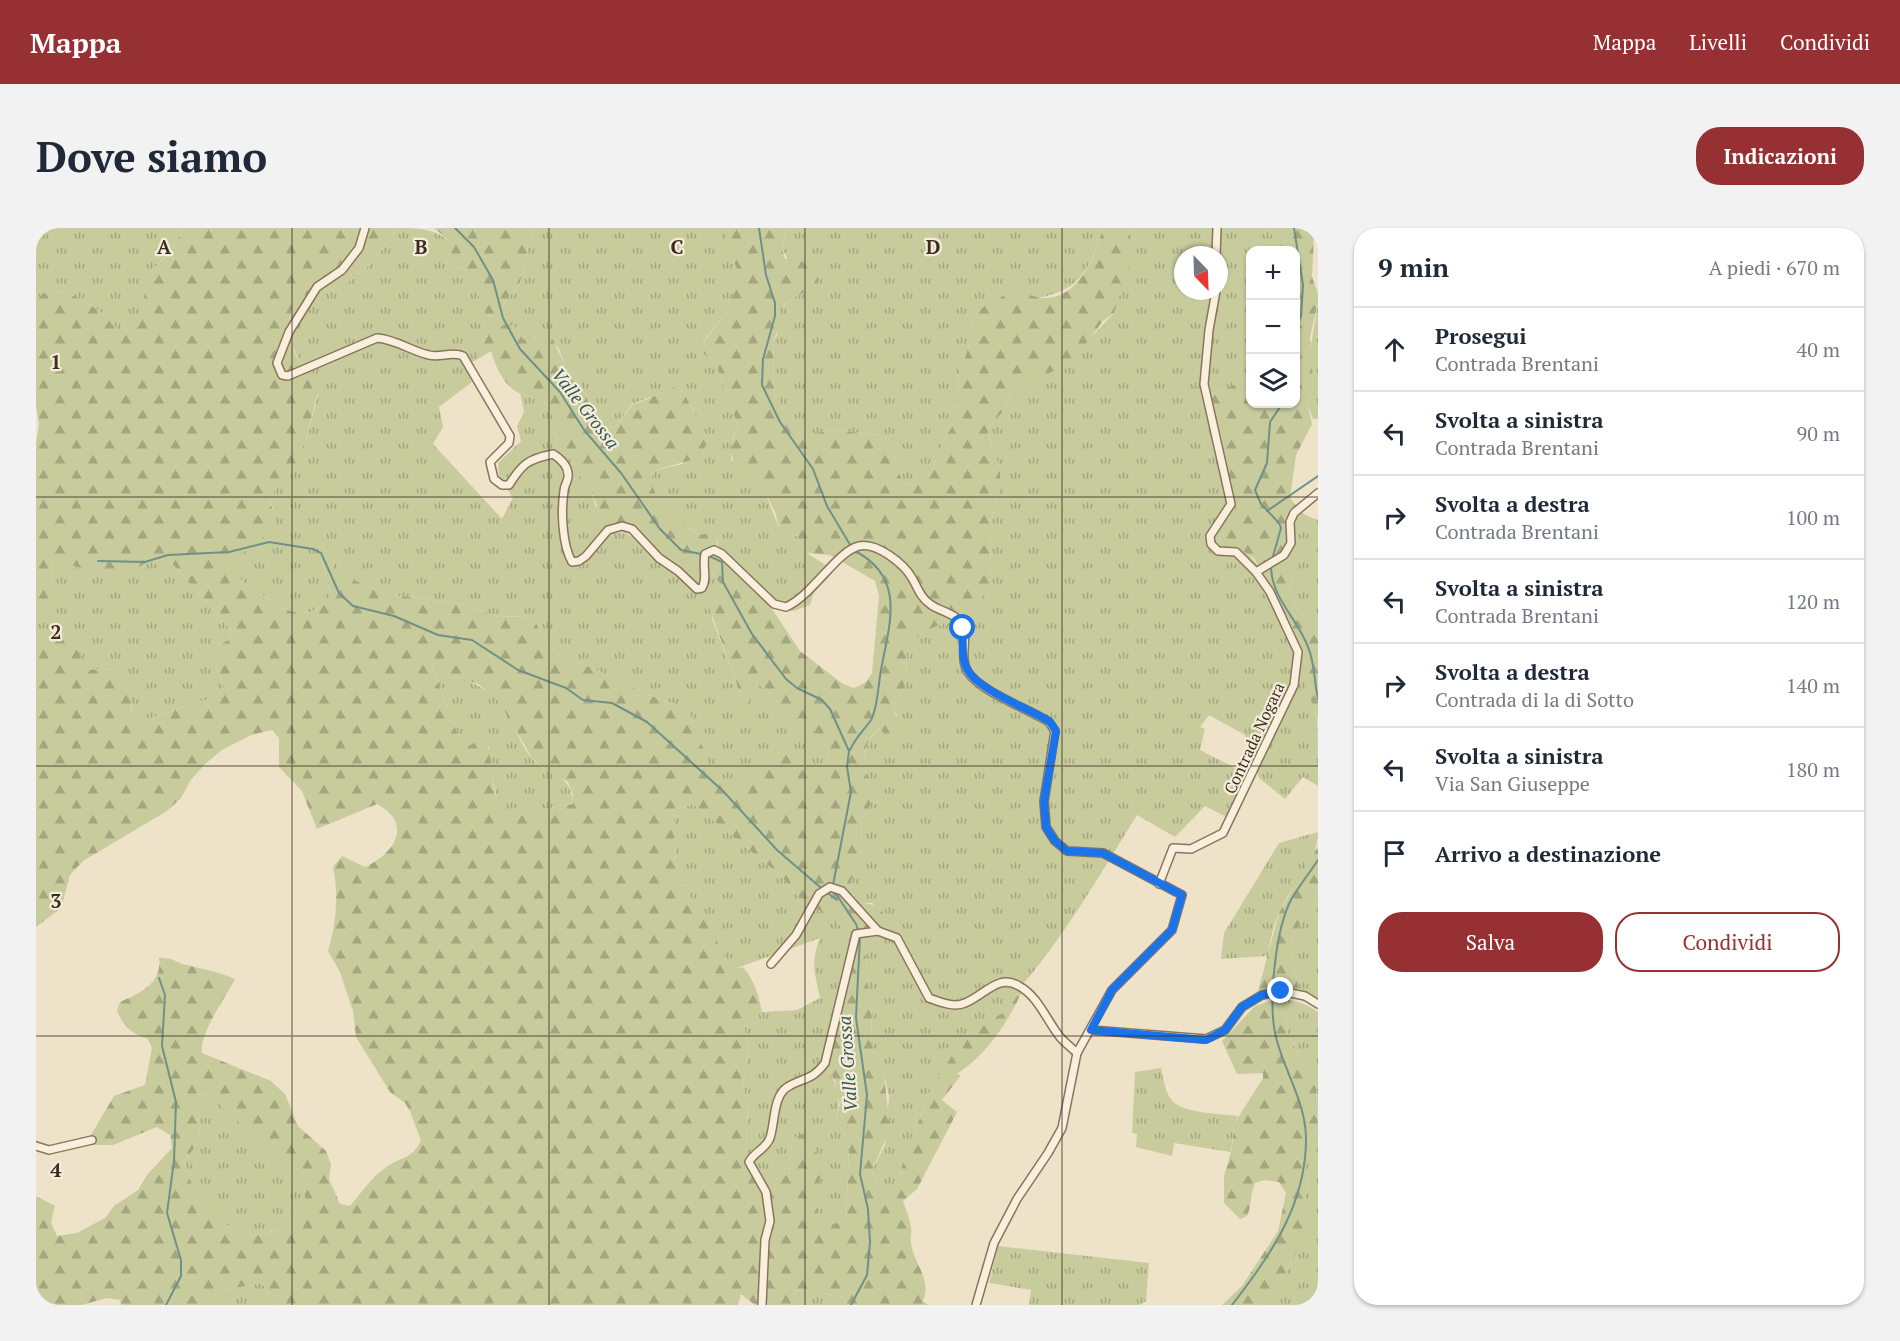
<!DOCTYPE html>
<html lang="it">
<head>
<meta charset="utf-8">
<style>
  body { margin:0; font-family:"PT Serif",serif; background:#f2f2f3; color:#1f2937 }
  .controls { position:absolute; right:18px; top:18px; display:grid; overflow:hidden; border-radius:12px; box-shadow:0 2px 4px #0004 }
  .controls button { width:54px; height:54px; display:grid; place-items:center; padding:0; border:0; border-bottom:2px solid #e0e1e3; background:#fff; color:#1f2937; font:30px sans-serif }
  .compass { position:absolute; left:1138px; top:18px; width:54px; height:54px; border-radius:50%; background:#fff; box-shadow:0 2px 4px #0004; rotate:157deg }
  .stop { position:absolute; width:18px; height:18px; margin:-14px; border:4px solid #1a73e8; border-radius:50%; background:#fff }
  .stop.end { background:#1a73e8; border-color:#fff; box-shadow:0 2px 6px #0008 }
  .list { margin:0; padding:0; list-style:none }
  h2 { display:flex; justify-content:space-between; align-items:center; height:78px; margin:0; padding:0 24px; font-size:26px }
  h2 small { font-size:20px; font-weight:400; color:#747a83 }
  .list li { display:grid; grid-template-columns:39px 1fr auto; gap:18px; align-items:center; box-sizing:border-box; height:84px; padding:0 24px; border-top:2px solid #e0e1e3 }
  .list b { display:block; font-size:22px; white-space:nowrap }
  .list p { margin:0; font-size:20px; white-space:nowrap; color:#747a83 }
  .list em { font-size:20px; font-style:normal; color:#747a83 }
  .actions { display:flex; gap:12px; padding:18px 24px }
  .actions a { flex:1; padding:14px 0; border:2px solid #973033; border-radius:24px; text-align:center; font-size:21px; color:#973033 }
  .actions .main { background:#973033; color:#fff }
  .icon { flex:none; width:33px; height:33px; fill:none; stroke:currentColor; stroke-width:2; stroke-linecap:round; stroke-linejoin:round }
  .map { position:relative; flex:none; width:1282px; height:1077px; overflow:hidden; border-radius:24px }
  header { display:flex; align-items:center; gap:36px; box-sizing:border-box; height:84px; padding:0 30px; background:#973033; color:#fff }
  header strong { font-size:28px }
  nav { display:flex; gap:33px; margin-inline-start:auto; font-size:21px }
  .intro { display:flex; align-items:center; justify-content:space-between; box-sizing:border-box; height:144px; padding:0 36px }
  h1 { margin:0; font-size:42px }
  .button { padding:15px 27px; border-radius:24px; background:#973033; color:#fff; font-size:21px; font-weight:700 }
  main { display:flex; gap:36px; padding:0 36px }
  aside { flex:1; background:#fff; border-radius:24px; box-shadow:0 2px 4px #0004 }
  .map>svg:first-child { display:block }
</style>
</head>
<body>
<header>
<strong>Mappa</strong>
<nav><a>Mappa</a><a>Livelli</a><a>Condividi</a></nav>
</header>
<div class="intro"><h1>Dove siamo</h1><a class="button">Indicazioni</a></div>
<main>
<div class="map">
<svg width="1282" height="1077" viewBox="0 0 1282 1077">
  <defs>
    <pattern id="grass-tufts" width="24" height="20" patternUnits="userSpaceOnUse" patternTransform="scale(1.5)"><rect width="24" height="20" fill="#c8cc9d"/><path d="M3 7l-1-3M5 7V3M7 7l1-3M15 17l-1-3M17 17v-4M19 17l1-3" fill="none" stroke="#a4a680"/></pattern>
    <pattern id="forest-firs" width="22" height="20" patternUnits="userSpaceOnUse" patternTransform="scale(1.5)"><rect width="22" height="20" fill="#c8cc9d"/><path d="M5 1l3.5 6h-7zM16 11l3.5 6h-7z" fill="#a4a680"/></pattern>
  </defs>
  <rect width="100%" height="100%" fill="#eee2c9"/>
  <!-- grass -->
  <g fill="url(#grass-tufts)" fill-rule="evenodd">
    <path d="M0 0H148C143 8 139 18 134 24 124 36 117 36 111 53 106 67 112 85 99 97 81 113 73 89 62 82 45 71 17 52 0 72Z"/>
    <path d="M360 0C384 0 398 0 416 15L411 36 420 42 428 39 443 66 445 79 452 88 460 87 484 54 497 0H691V13L705 50 690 85 667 114 668 125 679 133 702 199 697 209 695 231 731 269 743 300 760 308 771 325 791 338 793 345 778 364 774 377 758 383 736 381C723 361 681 333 681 311L662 306 629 282 619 267 615 254 616 243 646 236 673 214 648 165 641 159 596 176 580 198 572 201 561 194 550 166 529 137 522 119 505 108 488 112 478 98 451 104 442 131 431 137 436 154 403 179 407 199 397 216 466 291 477 270 463 248 462 235 485 213 481 198 488 184 484 165 494 169H503L511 176 542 247 552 255 569 305H589L664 345H676L686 358 677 366 676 391 700 453 706 477 714 480 715 467 720 456C735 461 736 472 748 481 767 496 795 508 793 537L785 539 763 527 744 525 718 550 706 555 693 556 687 553 677 547 673 539 655 488 648 479 620 470 556 440 521 427 502 400 488 388 463 389 419 375 349 366 297 343 296 332 285 329 295 366C277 395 253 386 231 370 212 357 206 359 196 335L199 327 212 322 237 280 233 270 265 231 282 167 253 112 257 74C267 65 279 65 292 62 323 54 345 27 360 0Z"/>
    <path d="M751 0H1067C1048 62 1033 66 972 75 956 77 943 80 929 90L940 98 923 146 921 185 916 199 908 211 895 244 880 257 868 256C860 241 860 226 853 212L843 207 816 204 796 202 768 207 760 203 738 166 737 113 741 107 744 80 760 68 769 65 746 20Z"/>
    <path d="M1093 0H1233L1237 9V22H1214V145L1200 156 1177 165 1174 177 1185 205 1194 281 1193 296 1176 324H1209C1237 342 1272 455 1281 490 1282 507 1282 539 1282 558L1267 549 1249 571 1223 550 1209 507 1173 487 1164 499 1169 501 1164 522 1207 544 1206 575 1198 593 1169 578 1139 609 1101 587C1066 643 1032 703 988 755L989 757 970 783 928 808 892 866 880 901 871 918 863 950 856 960 841 957 836 943 849 917 853 869 848 846 835 815 836 776 832 763 830 722 847 709 854 695 836 675H822L813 660 825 622 826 592 837 571C829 549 821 514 845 500L850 506 861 488 857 477C881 452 863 431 875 415 885 401 922 390 939 384L955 345 954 298 964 260V241L952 206 953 199 969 181 974 164 1007 147 1053 111 1078 85 1095 11ZM1147 27H1183V63H1147Z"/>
    <polygon points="1282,75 1282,191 1277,191 1272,178 1277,155 1274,123"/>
    <polygon points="1263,281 1269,287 1282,292 1282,401 1260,380 1253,359 1258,345 1251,325"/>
    <path d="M21 327 38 338 74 347H85L115 333 132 331 196 403 194 411 183 417 178 428 188 459 182 468 106 493 94 486 96 478 81 441 50 442 48 438 14 413H0V387C19 375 18 354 15 334Z"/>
    <path d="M398 435C420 447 443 455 462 472 478 488 481 514 497 531 514 550 537 546 537 576L508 581 469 593 458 591 453 581 461 570 452 528 453 518 439 515 434 517 422 507 396 439Z"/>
    <path d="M657 576 744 647 763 669 801 694 813 709 816 724 805 743 792 841C801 857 806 873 800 890L813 919 810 992 799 996 783 988 778 975 781 960 756 911 753 945 740 951 717 938 710 919 712 878 707 856 713 819 708 799 726 784 761 782 784 770C779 745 774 736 784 710L698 741 691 734 651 665 640 635 637 582Z"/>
    <path d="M1282 604C1282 631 1261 652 1248 675 1239 690 1234 711 1232 728L1185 731 1188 705 1243 615Z"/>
    <polygon points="1282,666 1282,770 1263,761 1254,717 1270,683"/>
    <path d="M1241 771C1257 771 1269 775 1282 784V1077H1224L1245 1053 1271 1004 1269 972 1273 946 1260 928V920L1276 907 1282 899 1280 859 1257 817 1251 804 1252 794Z"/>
    <path d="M1125 840C1128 852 1129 868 1140 876 1151 885 1188 886 1202 888L1198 896 1195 924 1138 915 1136 928 1100 919 1101 906 1096 905 1099 844Z"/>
    <path d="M169 866C194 881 209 902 230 922 248 939 268 948 270 975L247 1001 210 1010 192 998 169 971 159 964 147 933C167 914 167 898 159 872Z"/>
    <polygon points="962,1018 1113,1035 1110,1073 1104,1077 993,1077 995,1062 953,1055"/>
    <polygon points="225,1055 231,1061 238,1077 177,1077 177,1071 183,1063"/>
    <path d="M760 1061C777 1067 795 1062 809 1072L810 1077H755Z"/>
  </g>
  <!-- forest -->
  <g fill="url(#forest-firs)" fill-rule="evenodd">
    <path d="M148 0H360C345 27 323 54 292 62 279 65 267 65 257 75 250 111 253 130 285 152L265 231 233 270 239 289V299L212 322 199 327 197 335C206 359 212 357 231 370 253 386 277 395 295 366L285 329 296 332 298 343 349 366 419 375 463 389 498 388 502 400 521 427 556 440 620 470 648 479 655 488 677 547C716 570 716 539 744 525L763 526 785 539 793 537C795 508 767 496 748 481 736 472 735 461 720 456L715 467 714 481 706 477 700 453 672 377 677 366 686 358 676 345H664L655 351C638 338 609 309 589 305 571 301 566 311 556 289L561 278 552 255 542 247 536 235 511 176 503 169C475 171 462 147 455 123L442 131 451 104 470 96 478 98 488 112 505 108 516 110 529 137 540 143 561 194 572 201 580 198 597 176C613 173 624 162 641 159L648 165 673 214 659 231 616 243C614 268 628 280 646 294 651 297 657 304 662 306 668 308 675 304 680 301L681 320 694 337 728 369 764 423 807 456 818 460 830 454 836 445 843 368 839 353 794 327 771 325 760 308 743 300C741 290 738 277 731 269 710 243 682 238 702 199L679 133 668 126 667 115 690 85 704 50 691 13V0H751L746 20 749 31 761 30 780 43 783 52C773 66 756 68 744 80L746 93 737 113 738 166 760 203 768 207 796 202 816 204 843 207 853 212C860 226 860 241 868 256L880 257 895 244 908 211 916 199 921 185 923 146 940 98 928 90 978 62C987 64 997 69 1006 70 1043 72 1059 28 1067 0H1093L1095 11 1093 38 1078 85 1067 93 1036 134 974 164 969 181 953 199 952 207 964 240V260L954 298 955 345 952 359 939 384C922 390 885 401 875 415 863 432 881 452 857 477L864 501 853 513 844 500C821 514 829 549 837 571L826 593 825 622 813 660 821 675C840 675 845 680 854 695L847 709 830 723 832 763 836 776 835 815 848 846 854 901 836 943 841 957 856 960 863 950 871 918 880 901 892 866 928 808 970 783 989 757C974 791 953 825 921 846L925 847 906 872 921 884 881 961 867 973C870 982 874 991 875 1000 876 1005 874 1010 875 1015 878 1037 896 1050 887 1073L892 1077H810L809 1072C795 1062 777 1067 760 1061L755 1077H719L705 1066 702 1077H238L231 1061 225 1055 183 1063 177 1071V1077H85L84 1072 70 1070 46 1077H0V968L19 978 15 994 21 1008 41 1005 69 990 78 978 102 962 111 947 136 920 134 907 121 899 77 917H49L78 868 109 857 116 820 112 811C95 805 88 799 81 783L84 774C103 766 127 755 123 730 141 730 137 734 151 737 167 741 183 744 199 751 190 768 163 806 166 825L235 853 249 866 262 898 290 923 295 936 293 951 304 976 314 978C325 965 335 950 349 940 365 928 374 933 385 913L374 883 369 875 354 864 320 809 317 783 304 744 292 723C300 696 303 667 297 639L306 628 329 639C358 626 378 596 341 576L281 601 266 563 243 539V510L236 502 215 507 186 522 169 536 154 553 145 570 131 583 47 633 34 647 25 680 0 699V413H14L25 402 37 410 50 442 81 441C94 453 98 469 94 486L106 493 182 468 188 459 178 428 183 417 194 411 196 403 132 331 115 333 85 347H74L38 338 21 328 15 334C18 354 20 375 0 387V215L3 197 0 177V72C17 52 45 71 62 82 73 88 81 113 99 97 111 85 106 67 111 52 116 38 125 35 134 24 139 18 143 8 148 0ZM398 435 412 446 442 456 463 473 496 530 512 544 532 554 537 566V576L508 581 469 593 458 591 454 581 461 570C454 552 458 526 448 510L434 517 422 507 396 439ZM657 576 744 647 763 669 801 694 813 709 816 724 805 743 800 792 792 819V841L799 853 804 878 800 890 813 919 810 992 799 996 783 988C775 968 785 960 785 940 784 927 774 915 766 906L756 911 753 945 740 951 718 938 710 919 712 878 707 856 713 819 708 799 726 784C723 767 718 752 707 739L698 741 691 734 673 697 651 665 640 635 637 582ZM169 866C194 881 209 902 230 922 248 939 268 948 270 975L247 1001 210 1010 192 998 169 971 159 964 147 933C167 914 167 898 159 872Z"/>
    <polygon points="398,0 497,0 484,54 460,87 451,88 445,79 443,66 428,39 413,44 411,36 416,15"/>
    <polygon points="1233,0 1277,0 1278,7 1276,49 1282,65 1282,75 1274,109 1277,155 1272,178 1276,196 1260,227 1254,270 1263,281 1251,324 1258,345 1253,359 1260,380 1282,401 1282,491 1266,448 1264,430 1230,353 1218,330 1209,324 1180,330 1176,324 1193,296 1194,281 1185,205 1174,177 1177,165 1200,156 1214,145 1214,176 1260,176 1260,83 1263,73 1260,70 1260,22 1237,22 1237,9"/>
    <polygon points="1282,618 1282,666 1270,683 1254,717 1263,761 1241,758 1222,763 1243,685"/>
    <path d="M1241 771 1252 794 1251 804 1257 817 1280 859 1282 899 1276 907 1260 920V928L1273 946 1269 972 1274 988 1271 1004 1245 1053 1224 1077H1186L1206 1058 1242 1003 1250 965 1243 954 1229 952 1219 955C1214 967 1216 977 1211 988L1204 991 1188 975V948L1196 920 1198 896 1227 850V845L1201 846 1186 813 1219 778Z"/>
  </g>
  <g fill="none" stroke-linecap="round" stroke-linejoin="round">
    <!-- stream -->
    <g stroke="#709188" stroke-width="2">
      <polyline points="419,0 438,19 457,52 467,90 484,121 524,164 548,202 585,245 624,301 645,322 665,326"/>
      <polyline points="723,0 730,47 739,75 739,88 727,131 726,157 744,194 777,241 791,278 816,320"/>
      <polyline points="1258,0 1267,57 1265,88 1260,102"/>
      <polyline points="1231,283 1282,248"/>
      <polyline points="673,328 686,334 687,354 716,406 750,451 761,460 786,472 794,481 813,523 811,539 815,564 797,657"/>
      <polyline points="1236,332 1245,300 1243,295 1225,276 1219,262 1231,235 1234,194 1246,176"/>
      <polyline points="62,333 109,334 132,327 193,324 233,314 277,321 285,325 303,365 317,378 358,388 402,407 436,412 482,442 530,460 547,472 576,475 611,494 687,563 741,622 784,659"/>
      <path d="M1235 338C1235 370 1262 391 1272 419 1279 435 1278 454 1282 471"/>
      <path d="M814 522C819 510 828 502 835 492 842 479 842 457 845 442 853 397 871 350 819 323"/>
      <polyline points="789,663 801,672"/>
      <polyline points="798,663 820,696 824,708 820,790 831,867 824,946 832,981 834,1014 831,1047 815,1077"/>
      <polyline points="123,750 129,767 126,818 140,874 138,933 131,985 145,1032 145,1048 130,1077"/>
      <path d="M1196 1077C1235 1027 1271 975 1270 909 1269 874 1250 846 1241 813 1231 779 1239 701 1256 670 1264 657 1274 644 1282 632"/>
    </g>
    <!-- minor casing -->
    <g stroke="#8a745e" stroke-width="10">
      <g id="minor">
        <path d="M329 0 323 20 306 42 281 59 253 104 241 135 246 147 252 148 341 110C359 111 375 123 393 127 404 130 416 123 427 128L474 208 473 215 454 234 458 251 466 257H473C486 236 492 231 517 226 525 231 533 239 532 249 532 253 528 258 528 263 525 282 526 317 536 334L543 333 550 328 572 302 586 298 596 301 623 330 642 343 661 361 666 360C672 350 666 338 669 326L678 322 686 326 738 376 750 379C777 367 801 323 823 318 841 314 868 336 876 350 882 360 884 369 894 376 904 384 922 385 927 399 932 413 923 430 932 444 945 464 993 481 1013 494L1019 503 1008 573 1010 599 1019 613 1031 623 1067 625 1146 667 1136 702 1076 762 1041 825 1026 900 1012 925 981 971 958 1015 940 1077"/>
        <polyline points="1180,27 1181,0"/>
        <polyline points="1220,344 1248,327 1255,315 1254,294 1258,285 1282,265"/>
        <polyline points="1123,656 1137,620 1155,621 1187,605 1258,457 1262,424 1234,364 1220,344 1200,324 1182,323 1175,316 1174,308 1195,276 1168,156 1173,102 1180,63"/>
        <path d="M735 736 760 707 783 666 794 659 806 663 842 703 861 710 893 770C904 774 918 780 929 775 948 768 962 745 983 758 1002 768 1011 793 1024 809 1029 815 1036 820 1041 825"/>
        <polyline points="1055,802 1170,811 1189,802 1206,779 1226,767 1245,763 1269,768 1282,776"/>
        <polyline points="0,918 13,922 56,912"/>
        <path d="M726 1077 729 1012 734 993 730 964 713 934C718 924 730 921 734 910 739 895 737 870 750 860 766 849 775 854 789 835L820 706 842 703"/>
      </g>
    </g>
    <!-- minor -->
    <use href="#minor" stroke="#f8efdd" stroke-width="7"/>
  </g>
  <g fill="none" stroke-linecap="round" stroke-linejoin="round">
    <!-- route -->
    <path stroke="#1a73e8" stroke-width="8" d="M927 400C927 414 925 429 931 441 941 462 994 481 1014 494L1020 503 1008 573 1010 599 1019 613 1031 623 1067 625 1146 667 1136 702 1076 762 1055 802 1170 812 1189 802 1206 779 1226 767 1245 763"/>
  </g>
  <!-- grid -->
  <path fill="none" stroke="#3b2d21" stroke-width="1.5" stroke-opacity="0.55" d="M256 0V1077M513 0V1077M769 0V1077M1026 0V1077M0 269H1282M0 538H1282M0 808H1282"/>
  <g text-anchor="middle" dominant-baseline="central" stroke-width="4.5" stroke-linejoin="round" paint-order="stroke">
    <!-- street labels -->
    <g font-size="16" fill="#3b2d21" stroke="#f5ecd9">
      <text transform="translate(1218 510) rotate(-65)">Contrada Nogara</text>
    </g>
    <!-- water labels -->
    <g font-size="18" font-style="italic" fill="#315a56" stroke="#f5ecd9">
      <text transform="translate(550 180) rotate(52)">Valle Grossa</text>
      <text transform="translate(811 836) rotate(-94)">Valle Grossa</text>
    </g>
  </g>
  <g font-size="20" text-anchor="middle" font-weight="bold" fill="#3b2d21" stroke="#f5ecd9" stroke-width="4.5" stroke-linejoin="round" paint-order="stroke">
    <text x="128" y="26">A</text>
    <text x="385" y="26">B</text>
    <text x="641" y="26">C</text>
    <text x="897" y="26">D</text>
    <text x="20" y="141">1</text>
    <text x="20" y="411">2</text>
    <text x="20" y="680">3</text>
    <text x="20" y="949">4</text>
  </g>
</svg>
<div class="controls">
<button>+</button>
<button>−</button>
<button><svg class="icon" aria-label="layers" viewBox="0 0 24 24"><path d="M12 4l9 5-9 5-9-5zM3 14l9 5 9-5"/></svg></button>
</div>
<svg class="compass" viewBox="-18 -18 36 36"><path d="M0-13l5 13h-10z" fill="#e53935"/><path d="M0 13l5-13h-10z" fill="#747a83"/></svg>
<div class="stop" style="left:927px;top:400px"></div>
<div class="stop end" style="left:1245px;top:763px"></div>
</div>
<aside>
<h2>9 min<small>A piedi · 670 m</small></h2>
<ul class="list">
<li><svg class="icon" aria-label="ahead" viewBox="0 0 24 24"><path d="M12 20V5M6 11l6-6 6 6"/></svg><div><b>Prosegui</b><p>Contrada Brentani</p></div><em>40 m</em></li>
<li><svg class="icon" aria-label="left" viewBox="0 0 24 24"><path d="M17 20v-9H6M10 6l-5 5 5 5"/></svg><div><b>Svolta a sinistra</b><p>Contrada Brentani</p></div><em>90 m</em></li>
<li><svg class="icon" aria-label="right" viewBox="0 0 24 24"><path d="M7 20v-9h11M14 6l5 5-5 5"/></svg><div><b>Svolta a destra</b><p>Contrada Brentani</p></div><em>100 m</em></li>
<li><svg class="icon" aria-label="left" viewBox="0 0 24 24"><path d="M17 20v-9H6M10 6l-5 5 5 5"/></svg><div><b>Svolta a sinistra</b><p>Contrada Brentani</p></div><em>120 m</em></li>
<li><svg class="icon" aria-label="right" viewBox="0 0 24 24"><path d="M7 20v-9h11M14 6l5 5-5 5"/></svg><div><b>Svolta a destra</b><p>Contrada di la di Sotto</p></div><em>140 m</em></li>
<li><svg class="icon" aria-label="left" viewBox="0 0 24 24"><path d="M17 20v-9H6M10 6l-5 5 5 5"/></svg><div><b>Svolta a sinistra</b><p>Via San Giuseppe</p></div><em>180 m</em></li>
<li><svg class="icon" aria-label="arrive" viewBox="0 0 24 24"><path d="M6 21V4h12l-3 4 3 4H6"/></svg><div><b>Arrivo a destinazione</b></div></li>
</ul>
<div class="actions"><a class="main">Salva</a><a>Condividi</a></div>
</aside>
</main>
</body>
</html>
